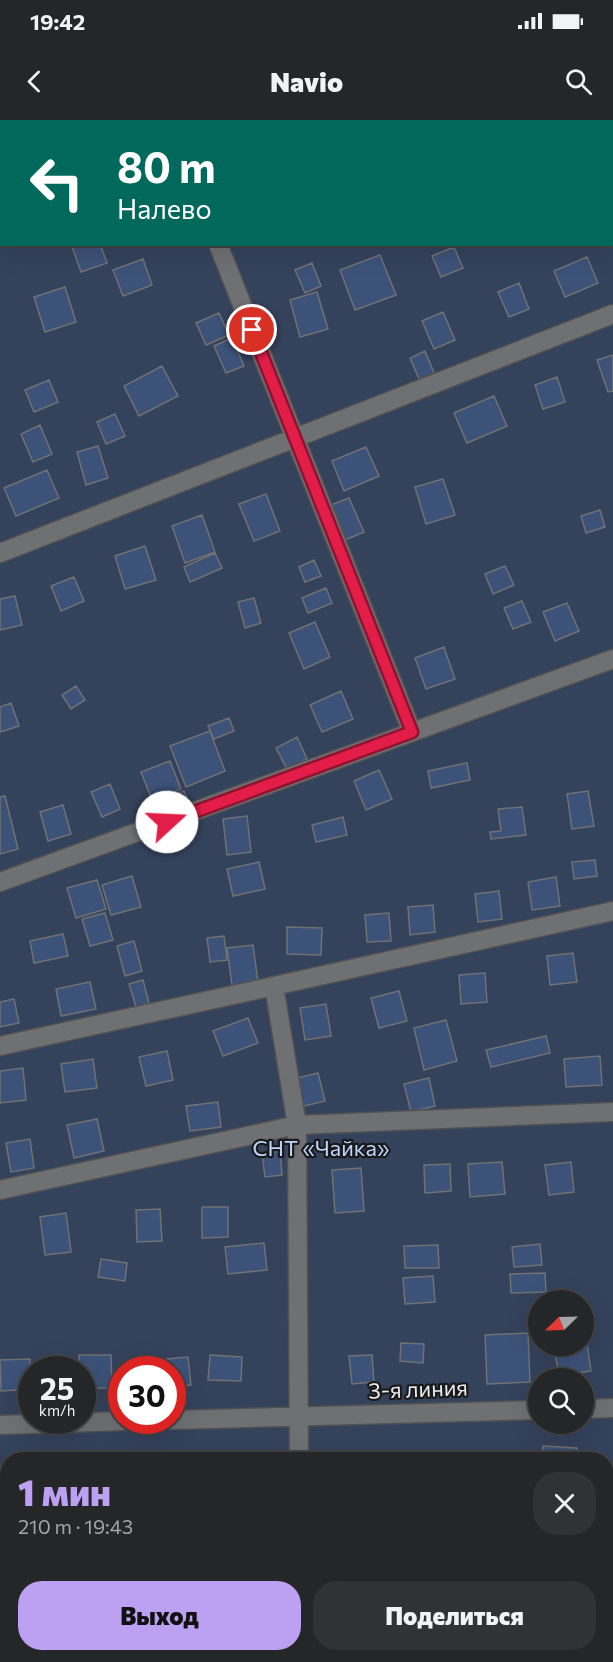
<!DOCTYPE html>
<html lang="ru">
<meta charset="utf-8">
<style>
:root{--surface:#252628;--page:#313234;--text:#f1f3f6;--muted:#a3a5a8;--line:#424345;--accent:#bca0f2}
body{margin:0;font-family:Commissioner,sans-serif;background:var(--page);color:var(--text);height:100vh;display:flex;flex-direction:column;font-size:22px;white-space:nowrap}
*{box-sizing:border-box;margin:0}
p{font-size:20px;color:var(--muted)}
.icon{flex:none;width:33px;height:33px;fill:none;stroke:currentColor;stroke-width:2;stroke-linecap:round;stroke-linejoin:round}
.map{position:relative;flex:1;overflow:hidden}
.details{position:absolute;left:0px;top:1332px;width:614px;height:210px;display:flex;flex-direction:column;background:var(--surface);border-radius:24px 24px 0 0;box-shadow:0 6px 24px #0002,0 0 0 2px var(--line)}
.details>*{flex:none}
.hud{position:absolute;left:0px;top:0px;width:614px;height:126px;box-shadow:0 6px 24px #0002,0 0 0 2px var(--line);background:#00695c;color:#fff;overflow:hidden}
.needle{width:39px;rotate:247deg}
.buttons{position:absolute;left:528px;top:1170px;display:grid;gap:12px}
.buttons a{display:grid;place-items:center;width:66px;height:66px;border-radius:50%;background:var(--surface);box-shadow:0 6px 24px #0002,0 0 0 2px var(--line);font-size:30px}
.speed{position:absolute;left:18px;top:1236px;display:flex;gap:12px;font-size:30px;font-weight:700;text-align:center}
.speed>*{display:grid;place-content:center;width:78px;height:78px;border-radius:50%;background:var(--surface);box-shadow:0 6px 24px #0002,0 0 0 2px var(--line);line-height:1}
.speed small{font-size:15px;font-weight:400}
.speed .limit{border:9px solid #d22;background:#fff;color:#111}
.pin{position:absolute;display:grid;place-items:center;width:51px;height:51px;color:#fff;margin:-26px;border:3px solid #fff;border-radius:50%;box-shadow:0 2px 6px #0007}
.me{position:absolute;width:66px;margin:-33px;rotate:70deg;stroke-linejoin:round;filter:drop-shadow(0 0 4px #0008)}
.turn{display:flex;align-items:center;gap:21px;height:126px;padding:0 18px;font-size:27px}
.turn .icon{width:78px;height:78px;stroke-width:2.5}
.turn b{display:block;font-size:42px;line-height:51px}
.round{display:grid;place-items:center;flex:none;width:63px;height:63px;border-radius:24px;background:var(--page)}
.headline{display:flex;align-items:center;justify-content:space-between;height:102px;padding:0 18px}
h1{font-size:36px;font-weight:800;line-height:45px;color:var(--accent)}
.cta{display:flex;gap:12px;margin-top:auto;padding:12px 18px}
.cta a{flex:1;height:69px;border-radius:24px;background:var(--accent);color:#111;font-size:24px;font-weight:800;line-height:69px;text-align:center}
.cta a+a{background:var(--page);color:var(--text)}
.status{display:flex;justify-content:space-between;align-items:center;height:42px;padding:0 30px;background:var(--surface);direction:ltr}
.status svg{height:16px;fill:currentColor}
header{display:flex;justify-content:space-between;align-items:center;height:78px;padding:0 18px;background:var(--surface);font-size:27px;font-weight:800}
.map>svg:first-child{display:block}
</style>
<div class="status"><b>19:42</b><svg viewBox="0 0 49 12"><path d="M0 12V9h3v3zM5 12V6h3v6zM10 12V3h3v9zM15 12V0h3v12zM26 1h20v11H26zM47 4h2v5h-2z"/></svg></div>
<header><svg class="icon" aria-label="back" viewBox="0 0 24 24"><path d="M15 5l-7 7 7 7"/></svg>Navio<svg class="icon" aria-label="search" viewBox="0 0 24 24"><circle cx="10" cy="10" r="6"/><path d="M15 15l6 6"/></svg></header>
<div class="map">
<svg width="613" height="1542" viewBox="0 0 613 1542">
<rect width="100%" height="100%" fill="#313235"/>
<!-- green -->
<path fill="#35425c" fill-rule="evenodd" d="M0,0H613V1542H0ZM2,2H612V124H2ZM538,1180H584V1226H538ZM32,1250H82V1300H32ZM122,1250H172V1300H122ZM538,1258H584V1304H538ZM8,1340H606V1534H8Z"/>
<!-- building -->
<path fill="#3d5278" stroke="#6f7173" stroke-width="1.5" d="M71,124H100L107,143L81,152Z
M454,127L463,148L441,157L432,136Z
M380,135L396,175L355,190L340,150Z
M587,137L598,163L565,177L554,151Z
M143,139L152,165L123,176L113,150Z
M312,143L321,166L305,173L295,150Z
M519,163L529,189L509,197L498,172Z
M65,167L76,202L45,212L34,177Z
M317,172L328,209L300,217L290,180Z
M443,192L455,220L434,229L422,201Z
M219,193L229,215L206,225L196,203Z
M232,218L244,246L226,253L214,226Z
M425,231L435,255L420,261L410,238Z
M613,235V271L608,272L597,240Z
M162,246L178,276L139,296L124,266Z
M557,257L565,282L543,289L535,265Z
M49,260L58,282L34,292L25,270Z
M494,276L507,306L467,323L454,293Z
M115,294L125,316L106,324L97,302Z
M40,305L52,334L33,342L21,314Z
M98,326L108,358L86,365L77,332Z
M366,327L379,356L344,371L332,341Z
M47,350L59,378L16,396L4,368Z
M443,359L455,395L426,404L415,367Z
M266,374L280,411L254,421L239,384Z
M349,378L364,412L345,420L331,385Z
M600,390L605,407L586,413L581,396Z
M202,395L215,432L185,443L172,406Z
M145,426L156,460L125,469L115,436Z
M215,433L222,448L190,462L184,447Z
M314,440L321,456L305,462L299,447Z
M505,446L514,465L493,474L485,454Z
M74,457L84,481L61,491L51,466Z
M326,468L332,483L308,493L302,478Z
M15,476L22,505L0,510V479Z
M254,478L261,503L245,508L238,482Z
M522,481L531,502L513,509L504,488Z
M567,483L579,511L555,521L543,492Z
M315,502L330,537L304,549L289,513Z
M444,527L455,559L426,569L415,538Z
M76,566L85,580L71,589L62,575Z
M341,571L353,599L322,612L310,585Z
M11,583L19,606L0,612V587Z
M229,598L234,611L214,619L208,606Z
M210,611L225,651L186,667L170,626Z
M297,617L307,639L287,649L276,628Z
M170,641L181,669L152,680L141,652Z
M467,643L470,660L431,668L428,651Z
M379,650L392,679L366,690L354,661Z
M110,664L120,689L102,697L91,672Z
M184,671L191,688L175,694L168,677Z
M588,671L594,706L572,709L567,674Z
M5,676L18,729L0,734V677Z
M63,685L71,714L48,721L40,692Z
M522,687L526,715L491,719L490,712L501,711L498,689Z
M247,696L251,732L227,735L223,699Z
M343,697L347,715L316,722L312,705Z
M595,740L597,756L574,759L572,742Z
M259,742L265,769L233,776L227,749Z
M132,756L141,787L111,795L102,765Z
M556,757L560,786L532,790L528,762Z
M97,760L106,789L76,798L67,768Z
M499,771L502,799L478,802L475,774Z
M433,785L435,812L410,815L408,787Z
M105,793L113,820L90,826L82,799Z
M389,793L391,821L367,822L365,795Z
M287,807L322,808L321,835L287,834Z
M63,814L68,836L34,843L30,821Z
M224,816L227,840L210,842L207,818Z
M134,821L142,851L125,856L117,826Z
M253,825L258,862L232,865L227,828Z
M573,833L577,862L550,865L547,836Z
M485,853L487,882L461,884L459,855Z
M143,860L149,883L136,887L129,864Z
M90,862L96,889L61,896L56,869Z
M399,871L407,901L379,908L371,878Z
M14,879L19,903L0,907V882Z
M326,884L331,916L305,920L300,888Z
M248,898L258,923L223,936L213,911Z
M446,900L457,941L424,950L414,908Z
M546,916L550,933L491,947L486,930Z
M167,931L173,960L146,966L139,937Z
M600,936L602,965L566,967L564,939Z
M93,939L97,968L65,972L61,944Z
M23,948L26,980L0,983V951Z
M318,953L325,981L304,986L297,958Z
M429,958L435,986L411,992L404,964Z
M218,982L221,1007L190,1011L186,986Z
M97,999L104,1031L74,1038L67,1005Z
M30,1019L34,1048L11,1052L6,1023Z
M280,1031L282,1055L265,1057L262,1034Z
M502,1042L505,1074L470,1077L468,1044Z
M571,1042L574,1072L549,1075L545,1045Z
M450,1044L451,1071L425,1073L424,1045Z
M361,1048L364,1091L335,1093L332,1050Z
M202,1087H228V1117L202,1118Z
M160,1089L162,1121L137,1122L136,1090Z
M66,1093L71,1132L45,1135L40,1097Z
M264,1123L267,1150L228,1154L225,1127Z
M540,1124L542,1145L514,1147L512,1127Z
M438,1125L439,1148H405L404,1126Z
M101,1139L127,1143L125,1161L98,1157Z
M545,1153L546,1172L511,1173L510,1154Z
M433,1156L435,1182L405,1184L403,1158Z
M528,1213L530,1262L487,1264L485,1215Z
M401,1223L424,1224L423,1243L400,1241Z
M587,1223L591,1251L559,1255L554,1228L584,1226Z
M79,1235H111L112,1268H82V1250H79Z
M210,1235L242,1237L241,1261L208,1260Z
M372,1235L374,1262L352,1264L349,1236Z
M188,1237L191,1265L172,1267V1250H167L166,1239Z
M30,1239L31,1269L1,1271L0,1240Z
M543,1326L577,1328V1340H542Z
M160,1336H193V1340H161Z
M1,1346H8V1374H2Z
M613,1367V1402H612L606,1368Z
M613,1451V1474H607V1452Z
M8,1530V1534H33L34,1542H5L4,1531Z
M79,1534H112L113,1542H80Z
M189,1534L190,1542H142L141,1535Z
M239,1534H264L265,1542H240Z
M466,1534H518L519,1542H467Z
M332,1536L368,1538V1542H332Z
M441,1538V1542H415V1539Z"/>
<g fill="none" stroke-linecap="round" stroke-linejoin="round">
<!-- street casing -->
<g stroke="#505152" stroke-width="21">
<path id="street" d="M239,2L243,0
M0,95L2,94
M218,124L412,612
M0,433L613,194
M0,762L613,539
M274,866L613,791
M0,926L274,866L297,1005L299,1340
M0,1070L297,1005L613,992
M584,1289L613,1288
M172,1300L538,1290
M0,1305L154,1300
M300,1534V1542"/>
</g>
<!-- street -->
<use href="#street" stroke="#6e7072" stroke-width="18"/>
</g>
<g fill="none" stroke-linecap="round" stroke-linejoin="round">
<!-- route casing -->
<g stroke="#92132f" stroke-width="15">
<path id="route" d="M167,702L412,612L252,210"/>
</g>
<!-- route -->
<use href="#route" stroke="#e11d48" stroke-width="10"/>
</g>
<g text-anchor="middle" stroke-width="4.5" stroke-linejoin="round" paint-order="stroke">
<!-- park labels -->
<g font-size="22" fill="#bfd4fb" stroke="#1a1a1b">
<text x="321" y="1036">СНТ «Чайка»</text>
</g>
<!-- street labels -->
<g font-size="22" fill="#ebeced" stroke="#1a1a1b">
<text transform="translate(418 1269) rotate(-2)" y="8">3-я линия</text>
</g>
</g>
</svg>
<div class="buttons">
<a><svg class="needle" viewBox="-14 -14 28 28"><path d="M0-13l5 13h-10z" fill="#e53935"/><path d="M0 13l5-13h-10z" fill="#a3a5a8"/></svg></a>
<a><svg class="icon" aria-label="search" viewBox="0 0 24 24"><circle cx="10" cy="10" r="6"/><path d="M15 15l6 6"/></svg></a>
</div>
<div class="speed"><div>25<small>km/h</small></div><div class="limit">30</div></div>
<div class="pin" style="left:252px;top:210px;background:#d93025"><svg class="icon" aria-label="arrive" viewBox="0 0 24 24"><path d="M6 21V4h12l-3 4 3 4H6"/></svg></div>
<svg class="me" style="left:167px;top:702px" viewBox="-20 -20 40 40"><circle r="19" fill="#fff"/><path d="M0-13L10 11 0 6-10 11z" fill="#e11d48"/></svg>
<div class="hud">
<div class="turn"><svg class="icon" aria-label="left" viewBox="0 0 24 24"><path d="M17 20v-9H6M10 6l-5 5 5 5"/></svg><div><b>80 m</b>Налево</div></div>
</div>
<section class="details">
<div class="headline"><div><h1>1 мин</h1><p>210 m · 19:43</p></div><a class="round"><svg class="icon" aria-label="close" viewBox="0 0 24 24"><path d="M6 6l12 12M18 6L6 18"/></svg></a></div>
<div class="cta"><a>Выход</a><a>Поделиться</a></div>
</section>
</div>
